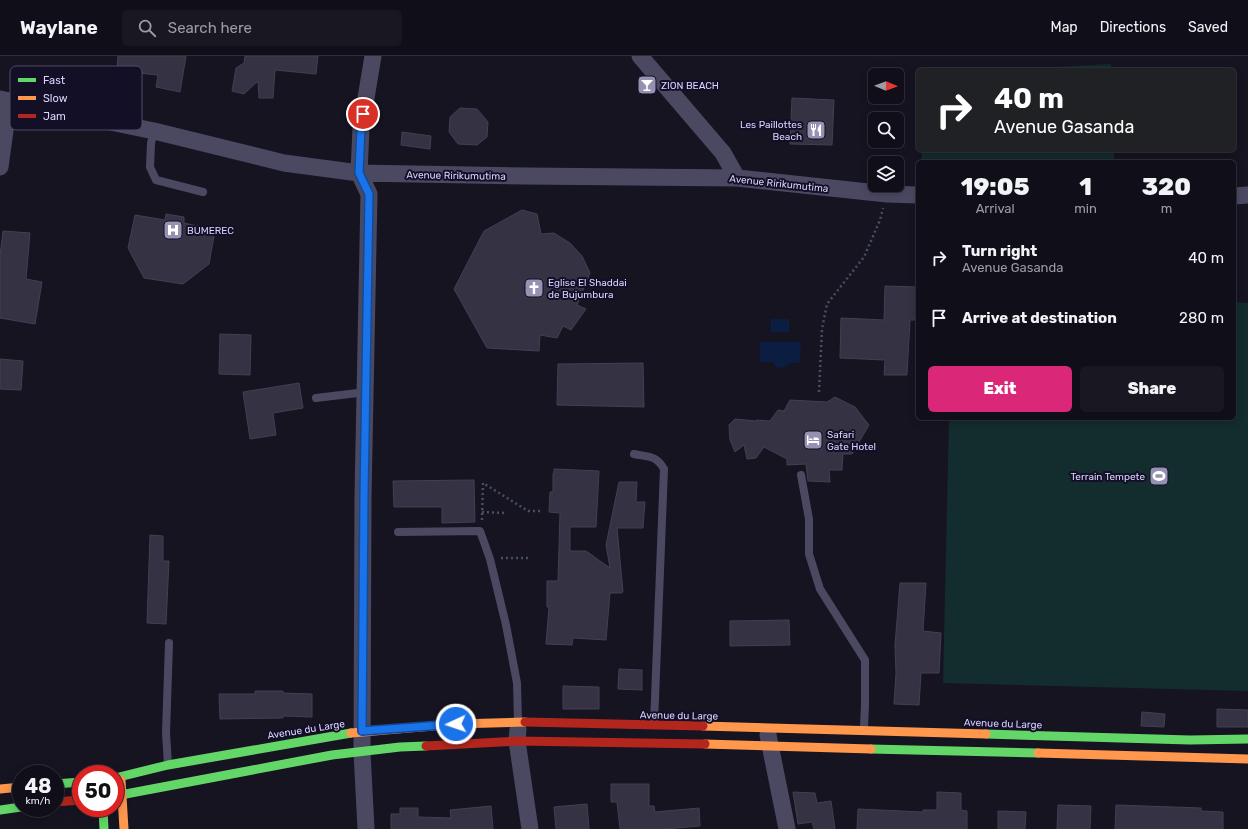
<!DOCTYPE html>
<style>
:root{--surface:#100f19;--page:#191822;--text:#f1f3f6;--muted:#9c9ca2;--line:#302f38;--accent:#db2777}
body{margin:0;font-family:Rubik,sans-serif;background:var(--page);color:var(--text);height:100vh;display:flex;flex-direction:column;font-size:15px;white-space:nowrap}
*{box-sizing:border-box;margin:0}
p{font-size:13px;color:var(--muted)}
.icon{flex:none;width:22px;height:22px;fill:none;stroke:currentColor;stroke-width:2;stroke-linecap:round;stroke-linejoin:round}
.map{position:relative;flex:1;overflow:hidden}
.side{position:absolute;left:916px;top:104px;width:320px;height:260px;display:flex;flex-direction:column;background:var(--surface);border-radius:6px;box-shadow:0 2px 10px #0003,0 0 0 1px var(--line)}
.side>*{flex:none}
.guide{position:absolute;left:916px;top:12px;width:320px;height:84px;border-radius:6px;box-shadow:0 2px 10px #0003,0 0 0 1px var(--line);background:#202124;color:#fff;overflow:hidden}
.needle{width:26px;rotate:91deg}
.buttons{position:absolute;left:868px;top:12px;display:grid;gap:8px}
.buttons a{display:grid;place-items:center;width:36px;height:36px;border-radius:6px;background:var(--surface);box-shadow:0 2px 10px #0003,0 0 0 1px var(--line);font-size:20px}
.speed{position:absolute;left:12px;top:709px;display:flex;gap:8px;font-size:20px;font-weight:700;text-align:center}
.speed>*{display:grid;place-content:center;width:52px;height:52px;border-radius:50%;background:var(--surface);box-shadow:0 2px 10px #0003,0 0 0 1px var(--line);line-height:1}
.speed small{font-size:10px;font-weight:400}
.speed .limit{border:6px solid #d22;background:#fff;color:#111}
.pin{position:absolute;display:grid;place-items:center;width:34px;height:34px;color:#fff;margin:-17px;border:2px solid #fff;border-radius:50%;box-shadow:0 1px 4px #0007}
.me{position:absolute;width:44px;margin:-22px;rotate:267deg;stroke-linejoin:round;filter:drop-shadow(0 0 3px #0008)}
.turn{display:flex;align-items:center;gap:14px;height:84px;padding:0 12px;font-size:18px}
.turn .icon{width:52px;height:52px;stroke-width:2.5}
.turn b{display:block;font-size:28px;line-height:34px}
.eta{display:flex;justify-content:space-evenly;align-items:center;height:68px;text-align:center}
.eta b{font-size:24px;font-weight:800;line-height:28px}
.action{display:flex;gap:8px;margin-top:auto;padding:8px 12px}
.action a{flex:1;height:46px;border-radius:6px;background:var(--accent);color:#fff;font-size:16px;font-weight:800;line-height:46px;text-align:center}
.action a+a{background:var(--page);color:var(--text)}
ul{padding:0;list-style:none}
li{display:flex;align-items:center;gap:12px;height:60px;padding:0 12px}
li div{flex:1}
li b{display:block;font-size:15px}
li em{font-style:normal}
header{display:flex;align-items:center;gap:24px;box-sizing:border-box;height:56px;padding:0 20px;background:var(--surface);border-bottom:1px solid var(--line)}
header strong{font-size:19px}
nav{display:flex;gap:22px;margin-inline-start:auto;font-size:14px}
.search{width:280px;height:36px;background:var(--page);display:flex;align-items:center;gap:10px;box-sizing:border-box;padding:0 14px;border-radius:6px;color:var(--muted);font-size:15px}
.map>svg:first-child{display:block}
</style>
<header>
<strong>Waylane</strong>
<div class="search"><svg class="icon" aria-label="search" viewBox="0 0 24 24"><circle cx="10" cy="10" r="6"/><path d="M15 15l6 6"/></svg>Search here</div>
<nav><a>Map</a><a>Directions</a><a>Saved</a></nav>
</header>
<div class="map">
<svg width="1248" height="773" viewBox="0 0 1248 773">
<rect width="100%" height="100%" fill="#161421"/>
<!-- green -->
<path fill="#132c2d" d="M1111,8L1112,14H1003Z
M922,94H1114V106H921Z
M1234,246L1248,247V635L943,627L949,362H1234Z"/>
<!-- water -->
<path fill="#0b1d41" d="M771,263H789V276H771Z
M760,286H801L800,307H790L785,311L776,312L773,306H760Z"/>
<!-- building -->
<path fill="#353243" stroke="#433f54" d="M118,0H186L180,36L156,31L158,19L117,15Z
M245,0H318L316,18L275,14L273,42H259L258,25L244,38L232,35L236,12L244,7Z
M792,42L834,44L832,89L790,88Z
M460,52L477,53L488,66L487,81L477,89L458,88L449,76L450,61Z
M402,76L431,80L430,93L401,89Z
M522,154L537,158L541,178L554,177L570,187L582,200L590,217L577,249L586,253L571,274L563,270L557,282L540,279L539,295L487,292L454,233L484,175Z
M166,158L184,161V167L215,174L209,208L183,228L144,222L128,192L135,159L165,164Z
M3,175L30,177L26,223L42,226L35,268L0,262V200Z
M885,230L918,231V264H910L907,319H884L885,304L840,302L841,262L884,264Z
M220,278L251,279L250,319L219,318Z
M0,303L23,305L21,334L0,333Z
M643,307L644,351L557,349L558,308Z
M299,327L303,352L273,357L276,379L250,383L243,336Z
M835,341L855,351L869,369L852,398H843L842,414H829L830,426L808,425L806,408L787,409V403L764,391L756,402L747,403L744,389L735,396L730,384L729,369L735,363L756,365L757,364L770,365L778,354L784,355L790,344L827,346Z
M554,413L599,415L596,471H570V495H586L610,512L606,489L619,426H637L636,446H645L643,472H617L623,536L621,537H610L606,584L573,582L572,589L546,588L549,551H547V525H558L560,457L549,456L550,436H553V417H554Z
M474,424L475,466L442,467V451H394L393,425Z
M150,479L163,480V505H169L166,568L147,567Z
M900,527H926L923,575L941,577L939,617H921L919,649L894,648L896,617L895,589Z
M789,564L790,589L730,590V565Z
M619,613L642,614V634L618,633Z
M563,630L599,631V653H563Z
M255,635H283V637L312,638V661L283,660V662L220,663L219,638H255Z
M1217,653L1248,654V671H1217Z
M1142,656L1165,658L1164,671L1141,670Z
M611,728H649V750H654L655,756L699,752L700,770L665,773H620L617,746H611Z
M793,736L815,737L817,747L831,745L835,773H814L812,766L798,768Z
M937,736L961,737V754L967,755V773H857L858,753L923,756V754H937Z
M587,748L589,773H556L554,751Z
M1058,749L1091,750L1090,773H1057Z
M1116,749L1201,752V755L1223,756V773H1115Z
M491,750L493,773H391V758H400V752H418V761L451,762L450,754Z
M998,755L1026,756L1025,773H998Z"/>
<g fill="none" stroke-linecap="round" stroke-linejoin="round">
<!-- path -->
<path stroke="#455160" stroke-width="2.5" stroke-dasharray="2 3" stroke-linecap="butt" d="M819,336L822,273L827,248L864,201L880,164L883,152
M482,456L505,457
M482,464L483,427L528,455H540
M501,502H529"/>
<!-- lane -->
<path stroke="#4b4962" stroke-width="8" d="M154,75L151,87L150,111L156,124L203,136
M316,342L366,336
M634,398C648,401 656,399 664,413L654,668
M801,419L809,463V498L820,533L865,604V648L864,672
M398,476L480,475L490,503L506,569L517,627L518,666
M168,709L166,677L169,587"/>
<!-- street -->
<path stroke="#4b4962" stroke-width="17" d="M640,0L723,97L737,122
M0,43L154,75L284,107L359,117L526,120L737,122L887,138L918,139
M0,111L9,45
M1234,140L1248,139
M518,673L517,685L530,773
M768,679L787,773
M366,773L362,696L363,440L369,138L359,117L361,72L373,0"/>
<!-- fast -->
<path stroke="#63d668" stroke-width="9" d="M986,678L1190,684L1248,683
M871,693L1038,697
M115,722L168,709L351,677
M55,728L81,726
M115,740L332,699L400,691L426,690
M103,752L104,773
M0,754L21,751"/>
<!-- slow -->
<path stroke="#ff974d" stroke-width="9" d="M703,670L986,678
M351,677L456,668L525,666
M705,688L871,693
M1038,697L1248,703
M121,724L124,773
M0,733L21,731"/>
<!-- jam -->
<path stroke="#b3261e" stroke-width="9" d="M525,666L703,670
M426,690L517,685L705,688
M55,746L81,744"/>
</g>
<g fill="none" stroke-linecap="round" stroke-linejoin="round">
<!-- route casing -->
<g stroke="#114b97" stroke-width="10">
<path id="route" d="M363,58L361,72L359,117L369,138L364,440L362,675L456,668"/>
</g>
<!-- route -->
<use href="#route" stroke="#1a73e8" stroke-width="7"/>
</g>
<!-- icons -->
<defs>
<g id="bar-square" transform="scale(1)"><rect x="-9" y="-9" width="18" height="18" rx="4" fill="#9591b1" stroke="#130f26"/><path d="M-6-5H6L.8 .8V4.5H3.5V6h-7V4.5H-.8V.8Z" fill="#fff"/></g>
<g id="restaurant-square" transform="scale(1)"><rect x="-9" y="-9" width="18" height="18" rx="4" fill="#9591b1" stroke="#130f26"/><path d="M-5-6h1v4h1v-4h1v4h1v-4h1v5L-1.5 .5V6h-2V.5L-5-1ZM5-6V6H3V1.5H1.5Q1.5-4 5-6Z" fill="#fff"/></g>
<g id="hospital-square" transform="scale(1)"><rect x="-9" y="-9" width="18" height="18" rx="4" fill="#9591b1" stroke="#130f26"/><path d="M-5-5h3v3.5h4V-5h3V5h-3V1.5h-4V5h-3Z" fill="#fff"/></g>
<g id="church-square" transform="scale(1)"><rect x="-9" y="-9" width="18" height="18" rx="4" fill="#9591b1" stroke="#130f26"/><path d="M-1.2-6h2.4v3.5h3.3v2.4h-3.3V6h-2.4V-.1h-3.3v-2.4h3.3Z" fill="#fff"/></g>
<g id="hotel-square" transform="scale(1)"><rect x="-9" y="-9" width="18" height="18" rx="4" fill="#9591b1" stroke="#130f26"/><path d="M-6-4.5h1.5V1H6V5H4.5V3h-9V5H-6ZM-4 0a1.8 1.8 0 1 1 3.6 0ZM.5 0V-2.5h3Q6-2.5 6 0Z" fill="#fff"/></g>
<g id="stadium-square" transform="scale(1)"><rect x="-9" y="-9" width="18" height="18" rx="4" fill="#9591b1" stroke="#130f26"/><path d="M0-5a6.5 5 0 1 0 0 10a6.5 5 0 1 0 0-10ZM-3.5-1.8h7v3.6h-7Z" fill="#fff"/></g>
</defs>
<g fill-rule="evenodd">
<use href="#bar-square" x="647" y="29"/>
<use href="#restaurant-square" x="816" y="74"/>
<use href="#hospital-square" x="173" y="174"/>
<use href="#church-square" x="534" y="232"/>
<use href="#hotel-square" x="813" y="384"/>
<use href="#stadium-square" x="1159" y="420"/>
</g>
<g text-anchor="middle" stroke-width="4" stroke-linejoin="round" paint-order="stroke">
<!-- poi labels -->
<g font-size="10" fill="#d9d4ff" stroke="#130f26" text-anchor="start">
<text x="661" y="33">ZION BEACH</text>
<text x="802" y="72" text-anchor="end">Les Paillottes<tspan x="802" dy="12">Beach</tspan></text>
<text x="187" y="178">BUMEREC</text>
<text x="548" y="230">Eglise El Shaddai<tspan x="548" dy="12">de Bujumbura</tspan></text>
<text x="827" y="382">Safari<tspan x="827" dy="12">Gate Hotel</tspan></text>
<text x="1145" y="424" text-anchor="end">Terrain Tempete</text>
</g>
<!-- street labels -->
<g font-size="10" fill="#d9d4ff" stroke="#130f26">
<text transform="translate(456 119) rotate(1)" y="4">Avenue Ririkumutima</text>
<text transform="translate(779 127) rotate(6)" y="4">Avenue Ririkumutima</text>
<text transform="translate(679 659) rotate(1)" y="4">Avenue du Large</text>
<text transform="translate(1003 667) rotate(2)" y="4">Avenue du Large</text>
<text transform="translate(306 673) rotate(-9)" y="4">Avenue du Large</text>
</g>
</g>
<!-- legend -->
<rect x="10" y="10" width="132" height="64" rx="6" fill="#130f26" stroke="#4e4a67" stroke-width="1"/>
<rect x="18" y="22" width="18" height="4" fill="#63d668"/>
<rect x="18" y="40" width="18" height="4" fill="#ff974d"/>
<rect x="18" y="58" width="18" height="4" fill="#b3261e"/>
<g font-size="11" fill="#d9d4ff">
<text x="43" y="28">Fast</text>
<text x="43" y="46">Slow</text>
<text x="43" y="64">Jam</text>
</g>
</svg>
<div class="buttons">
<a><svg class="needle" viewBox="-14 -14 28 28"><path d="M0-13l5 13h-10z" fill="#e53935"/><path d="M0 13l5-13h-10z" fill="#9c9ca2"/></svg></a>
<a><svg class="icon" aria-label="search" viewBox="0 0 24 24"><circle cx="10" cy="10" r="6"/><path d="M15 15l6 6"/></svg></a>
<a><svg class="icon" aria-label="layers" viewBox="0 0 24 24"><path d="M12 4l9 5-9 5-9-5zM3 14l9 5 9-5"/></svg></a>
</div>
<div class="speed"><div>48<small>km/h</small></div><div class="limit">50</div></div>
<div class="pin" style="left:363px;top:58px;background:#d93025"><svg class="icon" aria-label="arrive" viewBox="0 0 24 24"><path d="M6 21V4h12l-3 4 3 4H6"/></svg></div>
<svg class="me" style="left:456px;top:668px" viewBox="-20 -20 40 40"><circle r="17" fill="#1a73e8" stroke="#fff" stroke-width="3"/><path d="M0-11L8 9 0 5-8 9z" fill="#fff"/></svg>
<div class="guide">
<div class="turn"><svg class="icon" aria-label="right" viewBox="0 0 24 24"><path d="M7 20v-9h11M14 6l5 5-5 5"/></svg><div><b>40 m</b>Avenue Gasanda</div></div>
</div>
<section class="side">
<div class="eta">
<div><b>19:05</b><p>Arrival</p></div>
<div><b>1</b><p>min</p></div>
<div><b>320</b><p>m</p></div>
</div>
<ul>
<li><svg class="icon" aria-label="right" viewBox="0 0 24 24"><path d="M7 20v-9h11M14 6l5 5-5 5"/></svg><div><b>Turn right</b><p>Avenue Gasanda</p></div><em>40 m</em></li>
<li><svg class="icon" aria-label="arrive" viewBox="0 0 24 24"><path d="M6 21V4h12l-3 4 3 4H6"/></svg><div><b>Arrive at destination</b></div><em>280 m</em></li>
</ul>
<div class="action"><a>Exit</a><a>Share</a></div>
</section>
</div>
